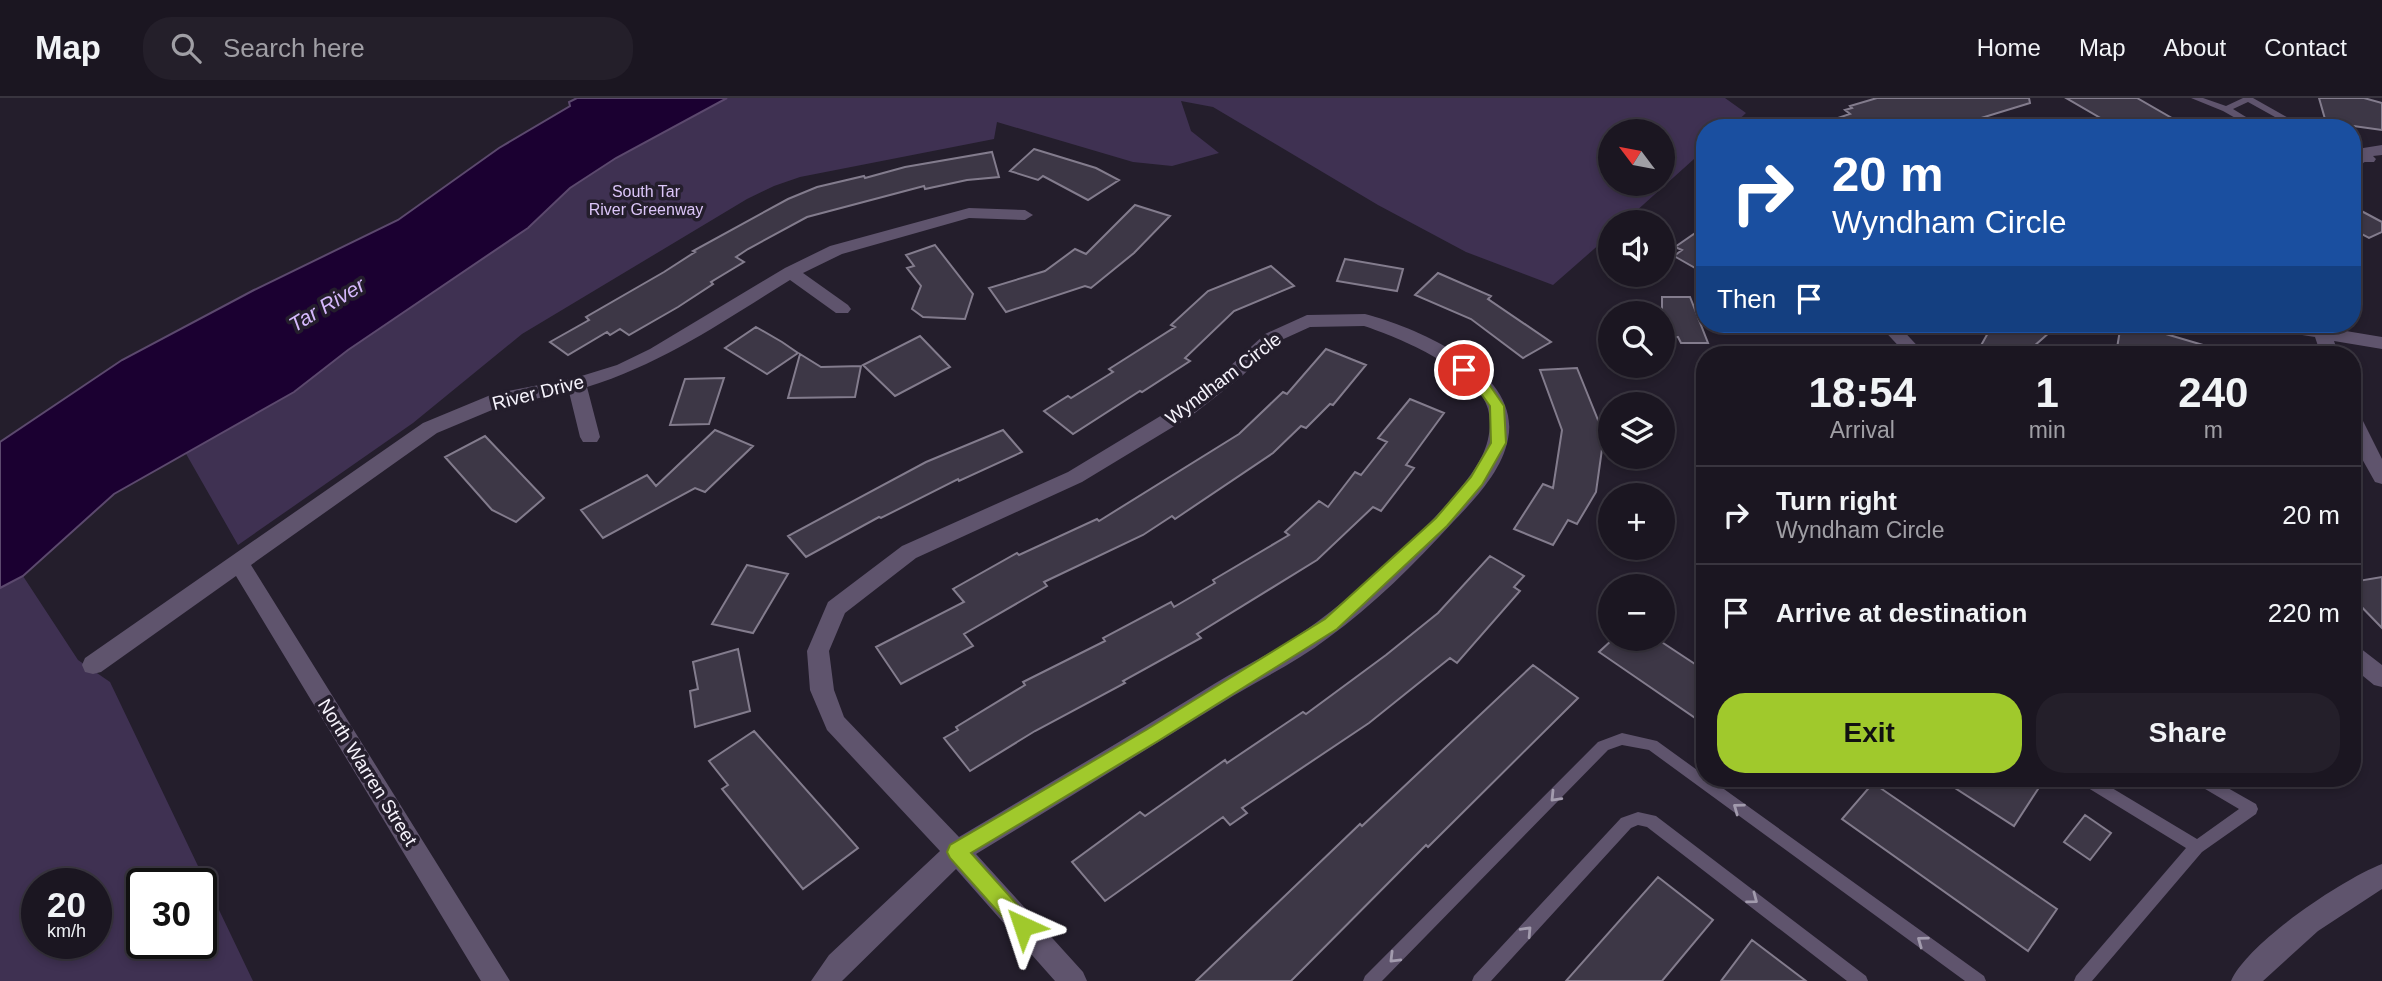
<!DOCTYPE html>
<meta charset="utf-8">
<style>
:root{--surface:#1b1621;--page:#241f2a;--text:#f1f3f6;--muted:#a09fa5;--line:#39353f;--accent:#a0c92c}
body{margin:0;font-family:Arial,sans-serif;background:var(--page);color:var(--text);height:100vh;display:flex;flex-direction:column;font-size:26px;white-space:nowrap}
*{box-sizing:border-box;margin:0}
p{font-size:23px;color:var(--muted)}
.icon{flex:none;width:38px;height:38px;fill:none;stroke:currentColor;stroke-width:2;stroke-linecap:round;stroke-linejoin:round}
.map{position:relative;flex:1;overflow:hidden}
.drawer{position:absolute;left:1696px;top:248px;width:665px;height:441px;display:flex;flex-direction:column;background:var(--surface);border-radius:28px;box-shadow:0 4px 10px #0003,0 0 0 2px var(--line)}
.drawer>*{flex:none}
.banner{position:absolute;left:1696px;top:21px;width:665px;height:214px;border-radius:28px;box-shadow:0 4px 10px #0003,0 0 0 2px var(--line);background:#1a4fa0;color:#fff;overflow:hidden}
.needle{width:46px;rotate:302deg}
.buttons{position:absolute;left:1598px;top:21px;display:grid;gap:14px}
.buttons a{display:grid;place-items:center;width:77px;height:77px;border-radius:50%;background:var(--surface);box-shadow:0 4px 10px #0003,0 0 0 2px var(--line);font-size:35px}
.speed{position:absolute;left:21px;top:770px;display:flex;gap:14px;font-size:35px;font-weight:700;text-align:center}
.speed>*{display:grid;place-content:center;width:91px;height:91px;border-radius:50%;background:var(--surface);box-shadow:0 4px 10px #0003,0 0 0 2px var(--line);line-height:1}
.speed small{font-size:18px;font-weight:400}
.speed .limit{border:4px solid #111;border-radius:10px;background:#fff;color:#111}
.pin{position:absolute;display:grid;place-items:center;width:60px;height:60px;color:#fff;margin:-30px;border:4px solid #fff;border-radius:50%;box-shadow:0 2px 7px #0007}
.me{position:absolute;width:77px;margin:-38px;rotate:318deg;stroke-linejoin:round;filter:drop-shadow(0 0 5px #0008)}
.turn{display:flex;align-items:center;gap:24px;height:147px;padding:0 21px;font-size:32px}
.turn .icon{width:91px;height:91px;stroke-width:2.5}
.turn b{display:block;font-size:49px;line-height:60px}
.then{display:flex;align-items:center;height:66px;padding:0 21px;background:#0003;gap:14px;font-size:26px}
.eta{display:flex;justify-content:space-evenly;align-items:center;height:119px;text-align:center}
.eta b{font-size:42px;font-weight:600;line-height:49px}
.button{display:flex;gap:14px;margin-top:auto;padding:14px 21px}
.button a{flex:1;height:80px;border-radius:28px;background:var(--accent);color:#111;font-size:28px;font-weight:600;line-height:80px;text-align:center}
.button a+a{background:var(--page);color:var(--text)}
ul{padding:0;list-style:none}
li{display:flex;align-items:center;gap:21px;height:98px;padding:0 21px;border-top:2px solid var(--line)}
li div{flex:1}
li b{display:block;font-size:26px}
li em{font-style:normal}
header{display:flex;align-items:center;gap:42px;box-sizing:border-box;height:98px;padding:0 35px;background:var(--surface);border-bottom:2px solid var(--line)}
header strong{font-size:33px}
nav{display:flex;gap:38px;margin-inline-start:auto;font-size:24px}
.search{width:490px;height:63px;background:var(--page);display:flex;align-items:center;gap:18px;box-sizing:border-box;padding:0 24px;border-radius:28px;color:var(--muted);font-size:26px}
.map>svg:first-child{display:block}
</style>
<header>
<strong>Map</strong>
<div class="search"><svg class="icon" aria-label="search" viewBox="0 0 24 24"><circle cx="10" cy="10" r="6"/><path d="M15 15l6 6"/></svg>Search here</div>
<nav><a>Home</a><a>Map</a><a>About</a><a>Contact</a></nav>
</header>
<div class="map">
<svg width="2382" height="883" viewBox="0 0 2382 883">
<rect width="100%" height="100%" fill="#241e2c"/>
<!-- green -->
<path fill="#3f3152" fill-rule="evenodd" d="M727,0H1725L1746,15L1730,30H1704V52L1624,124H1610V137L1553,187L1466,154L1378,107L1213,9L1181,3L1191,33L1219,55L1172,68L1133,64L997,24L994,41L800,79L774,88L747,101L522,236L413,325L238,447L185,354L294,294L348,252L528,130L570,90L616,60ZM1610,33H1662V86H1610Z
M23,478L78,562L110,584L253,883H0V490ZM37,786H96V845H37ZM142,786H201V845H142Z"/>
<!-- water -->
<path fill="#1b0031" stroke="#5c496e" stroke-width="2" d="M577,0H727L616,60L570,90L528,130L348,252L294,294L114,396L23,478L0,490V344L122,262L254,192L398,122L499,50L570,8L569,4Z"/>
<!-- building -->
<path fill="#3d3746" stroke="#837c8d" stroke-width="2" d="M1877,0H2029L2030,5L1952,29L1941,25L1927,30H1820V26L1850,16L1845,12L1852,10L1850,8Z
M2066,0H2137L2189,30L2116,29Z
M2319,0H2364L2382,5V32L2332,25L2325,21Z
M1034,51L1096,70L1119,82L1088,102L1043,78L1038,82L1010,73Z
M992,54L999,79L967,82L925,91L924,88L807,119L748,151L736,159L744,164L711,184L713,186L678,209L629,237L620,231L610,237L607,234L568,257L550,244L589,222L586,219L664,174L695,154L693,153L788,101L817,89L864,78L865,80L905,69Z
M1135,107L1170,118L1134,155L1091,190L1085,188L1006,214L989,190L1045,173L1075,151L1086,156Z
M2352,108L2382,124V134L2369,140L2352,131Z
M1704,129V175L1674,158L1682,152L1675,149Z
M935,147L973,196L965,221L923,219L912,211L921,188L907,170L914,168L906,157Z
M1345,161L1403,171L1397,193L1337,183Z
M1271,168L1294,188L1234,213L1185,260L1190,263L1142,294L1140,293L1073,336L1044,313L1068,298L1071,300L1113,274L1109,271L1175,229L1171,227L1208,193Z
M1438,175L1491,198L1488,201L1551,244L1523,260L1471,221L1415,197Z
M1662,199H1690L1708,245H1681L1678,239H1662Z
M1993,226H2059L2024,257H1994L1979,251Z
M2121,226H2132L2220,252L2219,257H2142L2117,250Z
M756,229L782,244L798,255L767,276L725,250Z
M920,238L950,269L895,298L863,267Z
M1326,251L1366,267L1333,307L1330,306L1306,330L1301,328L1273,355L1175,421L1172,418L1143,437L1044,484L1047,488L964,536L973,548L901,586L876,549L964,504L953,491L1017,455L1019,457L1097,421L1099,423L1239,336L1283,294L1287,296Z
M800,256L821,269L861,268L855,299L788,300Z
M1577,270L1604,337L1596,394L1577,426L1568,422L1553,447L1514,431L1543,386L1553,390L1562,332L1540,272Z
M724,280L709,326L670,327L685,281Z
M1410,301L1444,315L1406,367L1414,370L1381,413L1373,409L1317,462L1197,536L1201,540L1123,583L1125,585L1035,633L970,673L944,640L958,632L956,629L1025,587L1023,584L1105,543L1103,540L1171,504L1174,509L1215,485L1213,482L1289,437L1285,434L1319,403L1328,409L1355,374L1361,377L1387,344L1378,340Z
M715,332L753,348L705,394L695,390L603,440L581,412L647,377L656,388Z
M1003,332L1022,354L959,383L958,381L881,420L879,419L806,459L788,438L926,364Z
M485,338L544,400L516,424L492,412L445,359Z
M1490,458L1524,478L1514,489L1520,493L1457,565L1450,560L1369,625L1242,710L1247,715L1230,727L1223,719L1105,803L1072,764L1140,714L1145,718L1225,662L1227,665L1303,614L1306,616L1386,557L1438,515Z
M747,467L788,476L753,535L712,526Z
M2382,479V530L2352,499V484Z
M1613,541H1657L1704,572V626L1599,554Z
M738,551L750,613L695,629L690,593L698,591L693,564Z
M1533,567L1578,600L1428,749L1426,747L1291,883H1196L1360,726L1362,728Z
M754,633L858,750L803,791L722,691L728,687L709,663Z
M1941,681H2021L2038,691L2014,728Z
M1873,685L2057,811L2028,853L1842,721Z
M2085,717L2111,735L2090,762L2064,744Z
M1658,779L1713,822L1662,883H1566Z
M1752,842L1806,883H1721Z"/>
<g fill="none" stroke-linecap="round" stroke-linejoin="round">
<!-- service -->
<path fill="#5f546d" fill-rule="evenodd" d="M2191,0H2203L2226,8L2243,0H2253L2306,30H2295L2248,4L2233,11L2264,30H2253L2223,13Z
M2352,53L2366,60L2368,62L2363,65L2352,60Z
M1622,635L1657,643L1704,677V681H1710L1984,878L1986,883H1965L1649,652L1622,647L1608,652L1382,883H1363L1365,878L1598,644Z
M2078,681H2097L2197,741L2239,711L2195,685L2193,681H2212L2256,706L2258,711L2256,716L2202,754L2092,883H2074L2076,878L2186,750L2080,685Z
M1638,714L1656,718L1866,878L1868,883H1847L1647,729L1638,727L1631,730L1491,883H1472L1474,878L1621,720Z"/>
<!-- minor -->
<path fill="#5f546d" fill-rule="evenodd" d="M2382,47V57L2373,58L2376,61L2374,64H2362L2355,54L2357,51Z
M969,110L1025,112L1033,117L1025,122L969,120L842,156L803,175L848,207L851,211L848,215H836L790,182C723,223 664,265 587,289L600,339L597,344H583L580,339L569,294L504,307L437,335L251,467L510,883H481L236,478L101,574L93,576L85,574L82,567L85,560L423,325L493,296L575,280L617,267L650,251L785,170L830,148Z
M1365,216C1417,230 1522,273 1508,341C1502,373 1474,402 1453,424C1414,466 1374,507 1328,540C1299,562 1265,579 1233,598C1147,651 1062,704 976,756L1083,874L1087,883H1055L956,771L842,883H811L829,857L940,753L827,632L810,592L807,553L828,504L902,448L1068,374L1177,308L1227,271L1265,236L1307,217ZM1364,228C1398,239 1479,273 1488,311C1492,327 1489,344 1482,358C1458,407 1356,497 1310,529C1280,551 1246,567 1214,586C1130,638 1045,688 959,739L844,619L834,592L829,553L845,515L916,460L1082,384L1191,318L1241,279L1277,244L1310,229Z
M1878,226H1897L1926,257H1907Z
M2262,226H2304L2382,239V251L2334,243L2339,257H2321L2315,239L2271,232Z
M2352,313L2359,315L2382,361V386L2375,384L2352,343Z
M2352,547L2360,550L2382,567V589L2374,587L2352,569Z"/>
<!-- tertiary -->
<path fill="#5f546d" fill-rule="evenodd" d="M2382,766V791L2318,833L2263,883H2231C2248,844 2343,781 2382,766Z"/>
</g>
<!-- one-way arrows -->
<defs><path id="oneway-chevron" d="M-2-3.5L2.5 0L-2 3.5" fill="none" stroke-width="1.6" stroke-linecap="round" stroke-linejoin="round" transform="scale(1.75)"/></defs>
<g stroke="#a29bad">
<use href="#oneway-chevron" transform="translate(1555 699) rotate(134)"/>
<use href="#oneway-chevron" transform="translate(1738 710) rotate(-144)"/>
<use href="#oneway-chevron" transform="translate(1753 801) rotate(37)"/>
<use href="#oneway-chevron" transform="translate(1527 833) rotate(-47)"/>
<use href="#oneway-chevron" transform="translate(1922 843) rotate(-144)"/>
<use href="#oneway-chevron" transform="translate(1394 860) rotate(135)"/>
</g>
<!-- route -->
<path fill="#a0c92c" stroke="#68831d" stroke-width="2" d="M1464,267L1484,279L1504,308L1506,345L1482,387L1447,428L1337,531L1158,643L971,755L1030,821L1033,828L1030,834L1023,837L1016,834L950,760L947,754L950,747L1146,632L1325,521L1436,420L1471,379L1491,345L1490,308L1474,286L1457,272Z"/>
<g text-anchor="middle" stroke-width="7" stroke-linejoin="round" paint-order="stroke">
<!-- far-park labels -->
<g font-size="16" fill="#dcc6f9" stroke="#241e2c">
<text x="646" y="99">South Tar<tspan x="646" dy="18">River Greenway</tspan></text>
</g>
<!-- street labels -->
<g font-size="19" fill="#f5f2fb" stroke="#241e2c">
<text transform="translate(1223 280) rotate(-37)" y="7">Wyndham Circle</text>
<text transform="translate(538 294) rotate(-14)" y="7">River Drive</text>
<text transform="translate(368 674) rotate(58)" y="7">North Warren Street</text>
</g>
<!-- water labels -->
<g font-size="21" font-style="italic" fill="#d5b8fc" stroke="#241e2c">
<text transform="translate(327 207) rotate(-31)" y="7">Tar River</text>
</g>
</g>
</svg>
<div class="buttons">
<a><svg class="needle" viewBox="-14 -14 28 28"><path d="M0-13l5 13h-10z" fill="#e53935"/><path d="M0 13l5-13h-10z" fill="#a09fa5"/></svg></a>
<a><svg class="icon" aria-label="sound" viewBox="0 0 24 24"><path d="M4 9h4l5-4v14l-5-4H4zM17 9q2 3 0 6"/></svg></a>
<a><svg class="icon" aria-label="search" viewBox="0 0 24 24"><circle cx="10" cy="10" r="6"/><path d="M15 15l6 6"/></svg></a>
<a><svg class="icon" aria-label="layers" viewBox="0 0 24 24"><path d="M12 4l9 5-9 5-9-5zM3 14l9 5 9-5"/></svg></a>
<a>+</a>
<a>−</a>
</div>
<div class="speed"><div>20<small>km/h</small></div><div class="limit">30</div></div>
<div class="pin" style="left:1464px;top:272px;background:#d93025"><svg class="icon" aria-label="arrive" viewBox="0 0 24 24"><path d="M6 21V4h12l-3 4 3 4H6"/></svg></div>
<svg class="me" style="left:1023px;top:828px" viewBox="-20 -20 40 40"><path d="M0-17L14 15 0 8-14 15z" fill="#a0c92c" stroke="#fff" stroke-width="4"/></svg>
<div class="banner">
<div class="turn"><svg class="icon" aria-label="right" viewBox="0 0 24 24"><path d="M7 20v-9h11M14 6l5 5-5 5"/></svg><div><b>20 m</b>Wyndham Circle</div></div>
<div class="then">Then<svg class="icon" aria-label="arrive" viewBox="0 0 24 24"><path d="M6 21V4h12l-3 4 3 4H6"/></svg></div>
</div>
<section class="drawer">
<div class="eta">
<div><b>18:54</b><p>Arrival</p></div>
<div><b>1</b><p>min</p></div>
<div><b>240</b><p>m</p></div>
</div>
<ul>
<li><svg class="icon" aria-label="right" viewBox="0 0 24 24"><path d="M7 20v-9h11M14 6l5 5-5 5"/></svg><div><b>Turn right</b><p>Wyndham Circle</p></div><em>20 m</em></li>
<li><svg class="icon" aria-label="arrive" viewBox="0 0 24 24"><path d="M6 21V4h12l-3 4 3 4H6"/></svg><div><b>Arrive at destination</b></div><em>220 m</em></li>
</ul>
<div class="button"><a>Exit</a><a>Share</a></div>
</section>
</div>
